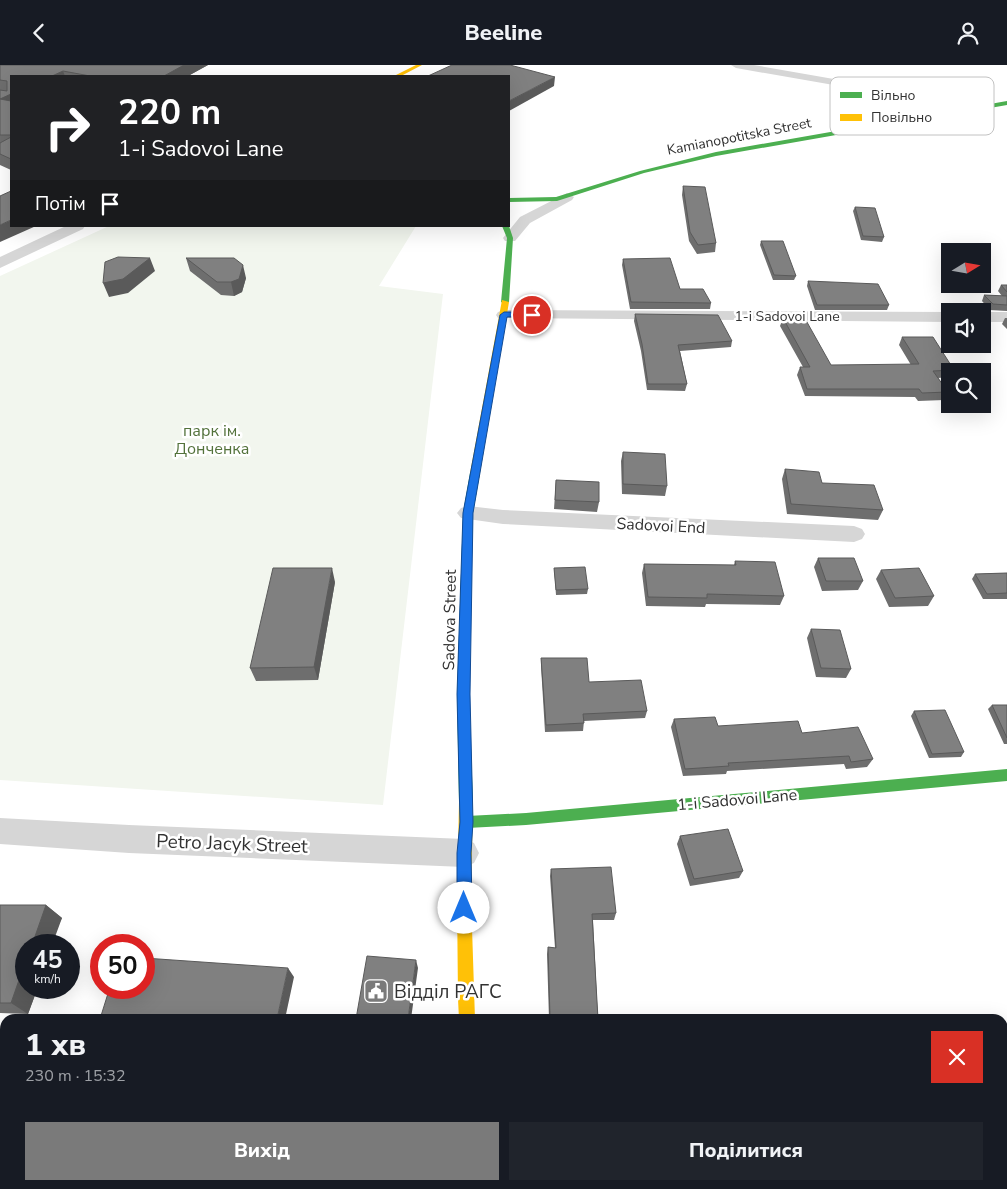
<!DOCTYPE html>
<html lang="uk">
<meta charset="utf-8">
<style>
:root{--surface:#171b24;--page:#20242c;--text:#f1f3f6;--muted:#9ea1a6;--accent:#7a7a7a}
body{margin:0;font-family:"Nunito Sans",sans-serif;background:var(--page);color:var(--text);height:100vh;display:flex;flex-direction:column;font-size:19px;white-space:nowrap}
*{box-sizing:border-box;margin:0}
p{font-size:16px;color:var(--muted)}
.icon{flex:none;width:28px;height:28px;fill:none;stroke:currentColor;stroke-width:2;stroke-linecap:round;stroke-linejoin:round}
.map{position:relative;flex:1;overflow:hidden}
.drawer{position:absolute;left:0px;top:949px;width:1008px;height:176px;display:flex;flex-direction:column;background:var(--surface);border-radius:15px 15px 0 0;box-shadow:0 5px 20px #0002}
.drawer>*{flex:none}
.hud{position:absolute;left:10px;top:10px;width:500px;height:152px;border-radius:0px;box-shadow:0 5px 20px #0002;background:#202124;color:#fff;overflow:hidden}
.needle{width:32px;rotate:79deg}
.buttons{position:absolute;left:941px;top:178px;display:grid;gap:10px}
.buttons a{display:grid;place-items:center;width:50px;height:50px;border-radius:0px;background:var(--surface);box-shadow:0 5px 20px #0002;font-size:25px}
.speed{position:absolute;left:15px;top:869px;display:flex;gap:10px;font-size:25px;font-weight:700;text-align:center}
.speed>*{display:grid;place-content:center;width:65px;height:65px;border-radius:50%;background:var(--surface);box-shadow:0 5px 20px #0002;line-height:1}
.speed small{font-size:12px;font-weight:400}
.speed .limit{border:8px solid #d22;background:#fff;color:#111}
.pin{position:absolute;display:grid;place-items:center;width:42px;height:42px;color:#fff;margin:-21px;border:2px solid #fff;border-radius:50%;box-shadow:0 1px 5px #0007}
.me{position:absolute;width:55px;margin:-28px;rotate:0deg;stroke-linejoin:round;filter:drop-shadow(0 0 4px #0008)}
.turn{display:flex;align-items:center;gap:18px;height:105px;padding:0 25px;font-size:22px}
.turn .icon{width:65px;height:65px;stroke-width:2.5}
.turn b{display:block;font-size:35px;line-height:42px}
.then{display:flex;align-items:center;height:48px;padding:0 25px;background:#0003;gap:10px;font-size:19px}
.round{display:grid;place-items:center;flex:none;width:52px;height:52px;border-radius:0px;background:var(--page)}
.overview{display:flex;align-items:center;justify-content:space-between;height:85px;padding:0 25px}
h1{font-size:30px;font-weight:800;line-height:38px}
.action{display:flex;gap:10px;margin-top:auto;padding:10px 25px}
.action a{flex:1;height:58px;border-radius:0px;background:var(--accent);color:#fff;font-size:20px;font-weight:800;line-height:58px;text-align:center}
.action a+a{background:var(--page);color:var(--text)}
header{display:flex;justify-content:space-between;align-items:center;height:65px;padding:0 25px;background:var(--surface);font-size:22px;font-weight:800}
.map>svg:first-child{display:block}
</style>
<header><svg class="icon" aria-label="back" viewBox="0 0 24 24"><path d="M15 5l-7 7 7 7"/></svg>Beeline<svg class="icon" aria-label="person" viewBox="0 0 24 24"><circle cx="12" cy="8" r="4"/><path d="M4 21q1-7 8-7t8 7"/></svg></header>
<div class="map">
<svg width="1007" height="1124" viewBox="0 0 1007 1124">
<rect width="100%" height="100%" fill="#fff"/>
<!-- green -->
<path fill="#f2f6ee" d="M109,161H416L379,221L443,229L383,740L0,715V211Z
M117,1120H206L205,1124H116Z"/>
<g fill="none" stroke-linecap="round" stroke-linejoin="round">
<!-- street -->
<path fill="#d6d6d6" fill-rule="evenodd" d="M731,0H754L977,39L983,42L977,45L736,3Z
M567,128L574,132L572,135L530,158L515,176H505L503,173L520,152Z
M66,161H85L83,164L0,203V192Z
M504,245L950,247V257L498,253L496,250L498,247Z
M982,247H1007V257H982Z
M468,441L503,445L854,461L862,464L865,469L862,474L854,477L503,459L461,453L457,448L461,443Z
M0,753L129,760L464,774L474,778L479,788L474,798L464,802L129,788L0,779Z"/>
<!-- fast -->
<path fill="#4caf50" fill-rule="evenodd" d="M1007,36V40L716,91L644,108L557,136L509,137V133L556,132L640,106L716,87Z
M502,161H509L513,173L509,237L505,239L501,237L507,173Z
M475,405L480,408L473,448L469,629L473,737L471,741L466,743L461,741L459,737L457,629L463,448L470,408Z
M1007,704V716L526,760L467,763L462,761L460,757L462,753L467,751L526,748Z
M472,1120H490V1124H472Z"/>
<!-- slow -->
<path fill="#ffc107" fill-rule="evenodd" d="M416,0H422L401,11H394Z
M502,235L509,237L480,408L475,411L470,408Z
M466,731L471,733L473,737L471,832L475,954H459L458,934L457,832L459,737L461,733Z"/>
</g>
<!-- wall -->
<path fill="#6e6e6e" d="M0,0H208L188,11H11V105L0,100Z
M683,121L716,178L715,187L697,189L689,176L682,130Z
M855,142L884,172L882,177L861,175L853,146Z
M761,176L796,211L794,215H773L760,180Z
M186,193L246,213L242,227L234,231L221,230L190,206Z
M623,194L680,224L711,238L710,244H630L622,200Z
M808,216L889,240L887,245H815L807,221Z
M1001,220H1007V246L990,245L982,236L984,230L1002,231L998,226Z
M635,249L732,276L731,282L680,286L687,319L685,326L647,325L641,286L634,256Z
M783,253L831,300H911L899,280L902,272L954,305L953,306H950V312L938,313L948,327L944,335L918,336L915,332L805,331L797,310L800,302H803L780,261Z
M1005,253H1007V264L1002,259Z
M623,387L667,421L665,431L622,429L621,396Z
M785,404L822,418L883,445L878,455L787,449L782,414Z
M556,415L599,437L597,447L554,444Z
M818,493L863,516L858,525L822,526L814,502Z
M735,496L784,531L780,540L706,539L705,542L646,541L642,508L644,499L734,500Z
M554,503L588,524L587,529L556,530Z
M881,505L934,531L928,541L889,542L876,514Z
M1007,508V534H983L972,514L975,509Z
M335,517L318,615L256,616L250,603Z
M811,564L851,604L846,613L816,612L807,573Z
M541,593L647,646L645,653L584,656L583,666L545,667L541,601Z
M992,640H1007V679H1004L988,644Z
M914,646L964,687L961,692L929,693L911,651Z
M674,654L718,661L802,668L873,694L867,702L846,704L844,699L727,706L726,709L683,711L671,662Z
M680,771L743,806L739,813L690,821L677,779Z
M551,804L616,848L614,855H593L598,954H549L547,889L548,882L555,883L550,811Z
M0,840H46L62,853L26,922H38L28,949L0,948Z"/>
<!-- shaded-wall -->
<path fill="#5a5a5a" d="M184,0H208L188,11H164Z
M63,6L65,11H52Z
M555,12L554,21L509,46V36Z
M11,29V43L0,34Z
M11,155V161H36L0,177V160Z
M150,193L155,206L128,228L109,232L103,218Z
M243,200L246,213L242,227L234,231L231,217Z
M332,503L335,517L318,615L314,602Z
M46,840L62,853L52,880H32Z
M26,895V922H38L28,949L11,938Z
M416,895L418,903L411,954H408Z
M288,903L294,912L285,954H277Z
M94,1120H99L98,1124H93Z
M351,1120H355V1124H350Z"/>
<!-- building -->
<path fill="#808080" stroke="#5a5a5a" d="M0,0H184L164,11H90L63,6L52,11H11V29L0,34V25L7,26V16L0,15Z
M452,0H510L555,12L509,36V11H428Z
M0,34L11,36V70H0Z
M11,72V94L0,89V78Z
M683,121L705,122L716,178L698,180L690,167Z
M11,126V155L0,160V131Z
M855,142L875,143L884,172L863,171Z
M761,176H783L796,211L774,210Z
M118,192L150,193L123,214L103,218L105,197Z
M186,193H234L243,200L239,214L231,217H217Z
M670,193L680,224H703L711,238L631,237L623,194Z
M808,216L878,219L889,240H817Z
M1001,220H1007V227Z
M984,230L1007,231V240L993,239Z
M635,249L718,250L732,276L678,280L687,319H648L642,279Z
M789,250H803L831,300L919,299L902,272H933L954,305L933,306L948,327L922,328L919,324H807L800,302H810L783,253Z
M623,387L665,389L667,421L623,419Z
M785,404L819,407L822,418L874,420L883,445L791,439Z
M556,415L599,417V437L555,435Z
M818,493H854L863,516H826Z
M735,496L775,497L784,531L707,529V533L648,532L644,499L736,500Z
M585,502L588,524L556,525L554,503Z
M273,503H332L314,602L250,603Z
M919,503L934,531L895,533L881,505Z
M1007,508V528L987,529L975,509Z
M811,564L840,565L851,604L821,603Z
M541,593H587L589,617L641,615L647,646L583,649L584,658L546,660Z
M992,640H1007V673Z
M945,645L964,687L932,689L914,646Z
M715,652L718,661L798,656L802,668L858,662L873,694L851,697L849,691L728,698L729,701L685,704L674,654Z
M728,764L743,806L694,814L680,771Z
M611,802L616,848L592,849L598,954L550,953L548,882L556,883L551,804Z
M0,840H46L32,880H26V895L11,938H0Z
M367,891L416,895L408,954H356Z
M144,893L288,903L277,954H100L110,922H144Z
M64,1120H94L93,1124H63Z
M289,1120H351L350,1124H289Z
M552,1120H662L663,1124H552Z"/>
<!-- route -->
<path fill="#1a73e8" stroke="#114b97" d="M504,247H532L536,250L532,252H507L473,448L470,629L473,757L471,788L472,843L469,848L464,850L459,848L457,843V788L460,757L457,629L463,448L500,250Z"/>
<!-- icons -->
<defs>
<g id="civic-square" transform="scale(1.25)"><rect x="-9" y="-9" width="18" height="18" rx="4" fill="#7a7a7a" stroke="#fff"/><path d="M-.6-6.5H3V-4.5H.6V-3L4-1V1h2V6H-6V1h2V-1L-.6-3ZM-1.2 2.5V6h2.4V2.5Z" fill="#fff"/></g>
</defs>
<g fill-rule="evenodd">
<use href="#civic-square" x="376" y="926"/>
</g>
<g text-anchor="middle" stroke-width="5" stroke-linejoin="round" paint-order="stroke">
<!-- far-street labels -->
<g font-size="14" fill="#323232" stroke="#fff">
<text transform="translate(739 71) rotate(-11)" y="5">Kamianopotitska Street</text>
<text x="787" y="256">1-i Sadovoi Lane</text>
</g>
<!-- park labels -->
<g font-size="16" fill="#53723b" stroke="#fff">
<text x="212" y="371">парк ім.<tspan x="212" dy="18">Донченка</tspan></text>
</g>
<!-- street labels -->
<g font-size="16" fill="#323232" stroke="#fff">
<text transform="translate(661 460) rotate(3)" y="6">Sadovoi End</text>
<text transform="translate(449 555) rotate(-89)" y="6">Sadova Street</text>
<text transform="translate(737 734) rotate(-5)" y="6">1-i Sadovoi Lane</text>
</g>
<!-- near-street labels -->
<g font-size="19" fill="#323232" stroke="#fff">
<text transform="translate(232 778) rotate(2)" y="7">Petro Jacyk Street</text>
</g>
<!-- near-poi labels -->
<g font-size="19" fill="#323232" stroke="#fff" text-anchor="start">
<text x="394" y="933">Відділ РАГС</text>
</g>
</g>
<!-- legend -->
<rect x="830" y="12" width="164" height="58" rx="8" fill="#fff" stroke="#c2c2c2" stroke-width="1"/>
<rect x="840" y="27" width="22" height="6" fill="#4caf50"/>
<rect x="840" y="49" width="22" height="7" fill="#ffc107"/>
<g font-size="14" fill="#323232">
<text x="871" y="35">Вільно</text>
<text x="871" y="57">Повільно</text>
</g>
</svg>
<div class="buttons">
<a><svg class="needle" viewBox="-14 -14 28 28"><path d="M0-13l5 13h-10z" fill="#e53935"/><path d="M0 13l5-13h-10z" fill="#9ea1a6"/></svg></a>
<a><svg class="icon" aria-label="sound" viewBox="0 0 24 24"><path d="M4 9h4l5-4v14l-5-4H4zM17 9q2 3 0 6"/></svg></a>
<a><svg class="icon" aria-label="search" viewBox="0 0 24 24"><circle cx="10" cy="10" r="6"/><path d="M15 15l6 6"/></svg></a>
</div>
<div class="speed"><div>45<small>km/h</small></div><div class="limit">50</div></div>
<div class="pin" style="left:532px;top:250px;background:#d93025"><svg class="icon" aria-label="arrive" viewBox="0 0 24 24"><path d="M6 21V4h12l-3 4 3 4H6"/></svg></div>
<svg class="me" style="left:464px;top:843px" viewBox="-20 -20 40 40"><circle r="19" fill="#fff"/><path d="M0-13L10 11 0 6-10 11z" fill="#1a73e8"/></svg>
<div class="hud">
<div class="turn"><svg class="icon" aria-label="right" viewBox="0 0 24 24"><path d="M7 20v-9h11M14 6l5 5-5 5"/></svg><div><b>220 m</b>1-i Sadovoi Lane</div></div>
<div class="then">Потім<svg class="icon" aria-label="arrive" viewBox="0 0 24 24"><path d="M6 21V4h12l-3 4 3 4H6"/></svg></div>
</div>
<section class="drawer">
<div class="overview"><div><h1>1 хв</h1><p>230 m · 15:32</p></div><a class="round" style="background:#d93025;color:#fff"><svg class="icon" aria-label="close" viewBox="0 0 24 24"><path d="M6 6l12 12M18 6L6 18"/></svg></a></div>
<div class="action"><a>Вихід</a><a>Поділитися</a></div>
</section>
</div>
